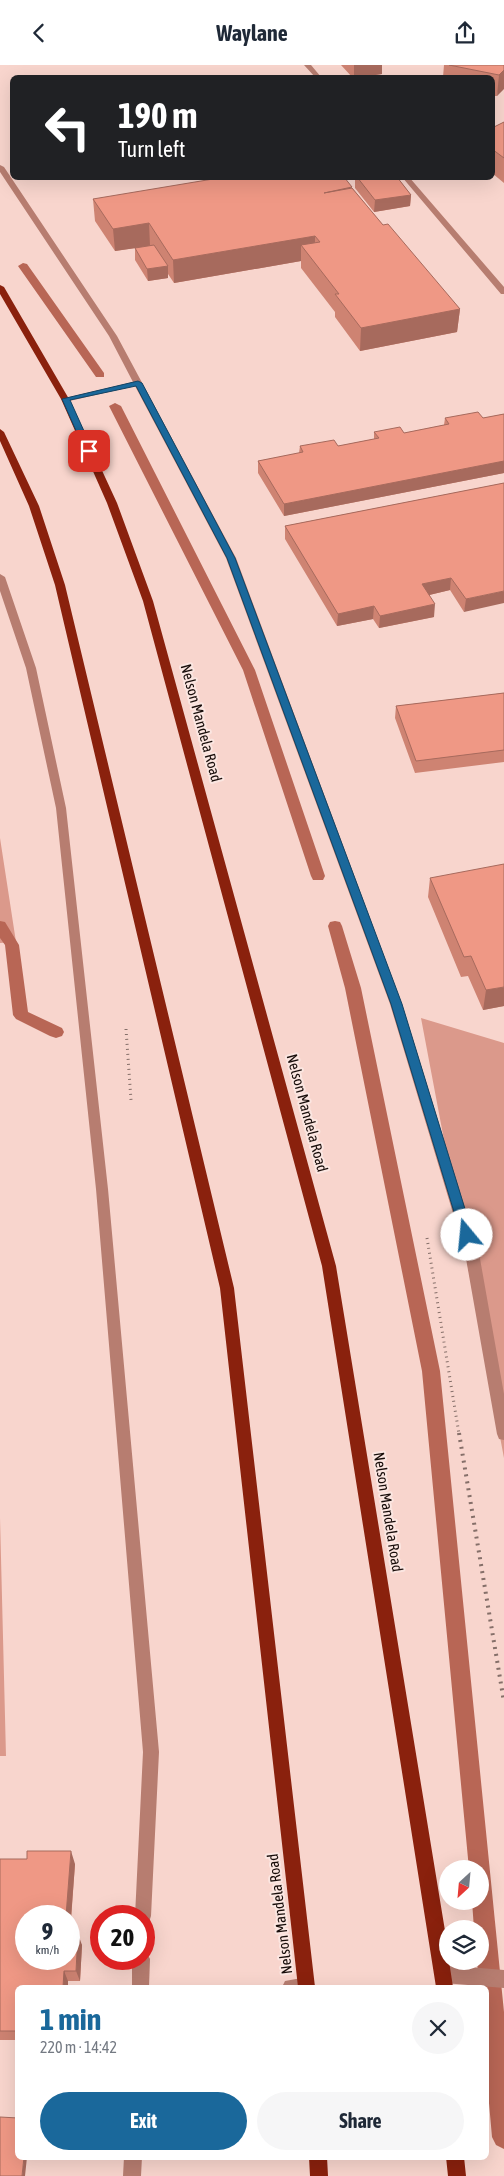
<!DOCTYPE html>
<meta charset="utf-8">
<style>
:root{--surface:#fff;--page:#f6f6f7;--text:#1f2937;--muted:#747a83;--accent:#1a689b}
body{margin:0;font-family:"Asap Condensed",sans-serif;background:var(--page);color:var(--text);height:100vh;display:flex;flex-direction:column;font-size:19px;white-space:nowrap}
*{box-sizing:border-box;margin:0}
p{font-size:16px;color:var(--muted)}
.icon{flex:none;width:28px;height:28px;fill:none;stroke:currentColor;stroke-width:2;stroke-linecap:round;stroke-linejoin:round}
.map{position:relative;flex:1;overflow:hidden}
.sheet{position:absolute;left:15px;top:1920px;width:474px;height:175px;display:flex;flex-direction:column;background:var(--surface);border-radius:8px;box-shadow:0 5px 20px #0002}
.sheet>*{flex:none}
.top-card{position:absolute;left:10px;top:10px;width:485px;height:105px;border-radius:8px;box-shadow:0 5px 20px #0002;background:#202124;color:#fff;overflow:hidden}
.needle{width:32px;rotate:206deg}
.fabs{position:absolute;left:439px;top:1795px;display:grid;gap:10px}
.fabs a{display:grid;place-items:center;width:50px;height:50px;border-radius:50%;background:var(--surface);box-shadow:0 5px 20px #0002;font-size:25px}
.speed{position:absolute;left:15px;top:1840px;display:flex;gap:10px;font-size:25px;font-weight:700;text-align:center}
.speed>*{display:grid;place-content:center;width:65px;height:65px;border-radius:50%;background:var(--surface);box-shadow:0 5px 20px #0002;line-height:1}
.speed small{font-size:12px;font-weight:400}
.speed .limit{border:8px solid #d22;background:#fff;color:#111}
.pin{position:absolute;display:grid;place-items:center;width:42px;height:42px;color:#fff;margin:-21px;border-radius:10px;box-shadow:0 2px 8px #0006}
.me{position:absolute;width:55px;margin:-28px;rotate:343deg;stroke-linejoin:round;filter:drop-shadow(0 0 4px #0008)}
.turn{display:flex;align-items:center;gap:18px;height:105px;padding:0 25px;font-size:22px}
.turn .icon{width:65px;height:65px;stroke-width:2.5}
.turn b{display:block;font-size:35px;line-height:42px}
.round{display:grid;place-items:center;flex:none;width:52px;height:52px;border-radius:26px;background:var(--page)}
.summary{display:flex;align-items:center;justify-content:space-between;height:85px;padding:0 25px}
h1{font-size:30px;font-weight:700;line-height:38px;color:var(--accent)}
.cta{display:flex;gap:10px;margin-top:auto;padding:10px 25px}
.cta a{flex:1;height:58px;border-radius:30px;background:var(--accent);color:#fff;font-size:20px;font-weight:700;line-height:58px;text-align:center}
.cta a+a{background:var(--page);color:var(--text)}
header{display:flex;justify-content:space-between;align-items:center;height:65px;padding:0 25px;background:var(--surface);font-size:22px;font-weight:700}
.map>svg:first-child{display:block}
</style>
<header><svg class="icon" aria-label="back" viewBox="0 0 24 24"><path d="M15 5l-7 7 7 7"/></svg>Waylane<svg class="icon" aria-label="share" viewBox="0 0 24 24"><path d="M12 15V3M7 8l5-5 5 5M5 13v7h14v-7"/></svg></header>
<div class="map">
<svg width="504" height="2111" viewBox="0 0 504 2111">
<rect width="100%" height="100%" fill="#f8d5cd"/>
<!-- green -->
<path fill="#db998b" d="M0,773L16,877L0,878Z
M421,953L504,978V1393Z
M0,1453L6,1691H0Z"/>
<g fill="none" stroke-linecap="round" stroke-linejoin="round">
<!-- stream -->
<path fill="#b86655" fill-rule="evenodd" d="M23,198L27,199L104,308V312H96L18,201Z
M115,338L121,341L255,605L325,811L323,815H313L311,811L243,605L109,341Z
M0,856L5,857L19,880L28,947L62,963L64,967L62,971L56,973L50,971L16,954L13,950L5,880L0,873Z
M335,856L340,857L342,861L361,923L440,1306L504,1947V2084L496,2080L492,2072L486,2004V1922H479L477,1896H480V1864H474L472,1836H480V1804H469L422,1306L345,923L328,861L330,857Z"/>
<!-- path-far1 -->
<path stroke="#856f69" stroke-width="3" stroke-dasharray="1 4" stroke-linecap="butt" d="M126,964L131,1035
M427,1173L459,1369"/>
<!-- path -->
<path stroke="#856f69" stroke-width="4" stroke-dasharray="2 5" stroke-linecap="butt" d="M459,1368L504,1637"/>
<!-- minor -->
<path fill="#b77d70" fill-rule="evenodd" d="M304,0H311L321,12H315Z
M0,100L4,102L117,271L236,493L402,939L479,1188L504,1329V1375L499,1374L497,1369L465,1188L390,939L226,493L135,321L65,337L61,334L133,317L109,271L0,107Z
M402,112H409L504,222V229H501Z
M0,509L5,512L36,603L66,743L108,1124L159,1687L151,1851L149,1857L144,1859V1851H135L143,1687L96,1124L56,743L26,603L0,526Z
M144,1887L147,1888L150,1894L149,1922H132V1894H144Z
M444,1900L504,1905V1923L444,1918L438,1915L435,1909L438,1903Z
M307,1912L313,1915L315,1922H282L285,1916Z
M124,2092H142L141,2111H123Z"/>
<!-- major -->
<path fill="#8a210d" fill-rule="evenodd" d="M0,220L4,222L69,334L117,438L153,536L336,1201L448,1884V1896H449L453,1922H436L322,1201L143,536L107,438L61,334L0,229Z
M0,364L4,367L39,441L65,520L234,1223L315,1922H298L220,1223L55,520L29,441L0,376Z
M309,2092H327L328,2111H310Z
M446,2092H464L466,2111H448Z"/>
</g>
<!-- wall -->
<path fill="#ce8372" d="M341,0H382V9L362,12H352Z
M444,0H504L497,31H492V12H443Z
M504,57V118L492,108V63Z
M355,112H397L411,130L410,141L374,147L355,123Z
M352,122V123L383,160L460,244L457,267L360,286L335,252V247L301,203V196L174,218L168,209V213L148,216L135,195V183L115,186L95,156L93,134Z
M504,349V408L284,451L258,408V396L299,388L300,381H338L374,374V367L404,368L444,360L445,353H483Z
M504,418L464,547L450,525L429,530L434,552L379,563L373,554L337,561L285,474V461Z
M504,628V697L415,708L395,653L396,641Z
M430,813L504,941L483,945L468,911L461,912L428,832Z
M0,1794L75,1799L70,1869L82,1880L80,1916H68V1922H18V1975H0Z"/>
<!-- shaded-wall -->
<path fill="#a76a5d" d="M354,0H382V9L362,12H354Z
M504,5V24L497,31L499,10Z
M411,130L410,141L374,147L375,135Z
M149,158L150,181L115,186L113,164Z
M315,171V194L301,180V196L174,218L173,195Z
M168,201V213L148,216L147,204Z
M460,244L457,267L360,286L361,263Z
M504,396V408L284,451V439Z
M451,513L450,525L421,532L422,519Z
M504,526V538L464,547L466,534Z
M435,539L434,552L379,563L380,551Z
M374,541L373,554L337,561L338,549Z
M504,922V941L483,945L486,925Z
M71,1786L75,1799L69,1879V1851H66Z
M78,1869L82,1880L80,1916L76,1906Z
M64,1906L68,1916V1922H63Z
M24,2092H27L25,2111H22Z"/>
<!-- building -->
<path fill="#ef9885" stroke="#a76a5d" d="M449,0H504V5L499,10Z
M504,57V93L492,84V63Z
M225,112H344L352,122L324,128L352,123L383,160L388,159L460,244L361,263L335,229H339L301,180L320,177L315,171L173,195L149,158L113,164L93,134Z
M357,112H397L411,130L375,135Z
M154,180L168,201L147,204L135,183Z
M478,347L483,353L504,349V396L284,439L258,396L303,387L300,381L334,375L338,381L379,373L374,367L400,362L404,368L449,359L445,353Z
M504,418V526L466,534L451,513L422,519L435,539L380,551L374,541L338,549L285,461Z
M504,628V685L416,696L396,641Z
M504,799V922L486,925L471,891L464,892L430,813Z
M27,1786H71L66,1851H26V1894H69V1869H78L76,1906H64L63,1922H18V1966H0V1794H27Z
M0,2052L18,2053V2092H24L22,2111H0Z"/>
<!-- route -->
<path fill="#1a689b" stroke="#114465" d="M138,316L142,318L235,493L402,939L473,1170L471,1174L467,1175L461,1170L391,939L227,493L136,321L70,335L93,386L89,388L85,386L62,334Z"/>
<g text-anchor="middle" stroke-width="4" stroke-linejoin="round" paint-order="stroke">
<!-- street labels -->
<g font-size="15" fill="#180d0a" stroke="#fbe6e1">
<text transform="translate(201 658) rotate(75)" y="5">Nelson Mandela Road</text>
<text transform="translate(307 1048) rotate(75)" y="5">Nelson Mandela Road</text>
<text transform="translate(388 1447) rotate(81)" y="5">Nelson Mandela Road</text>
<text transform="translate(280 1849) rotate(-97)" y="5">Nelson Mandela Road</text>
</g>
</g>
</svg>
<div class="fabs">
<a><svg class="needle" viewBox="-14 -14 28 28"><path d="M0-13l5 13h-10z" fill="#e53935"/><path d="M0 13l5-13h-10z" fill="#747a83"/></svg></a>
<a><svg class="icon" aria-label="layers" viewBox="0 0 24 24"><path d="M12 4l9 5-9 5-9-5zM3 14l9 5 9-5"/></svg></a>
</div>
<div class="speed"><div>9<small>km/h</small></div><div class="limit">20</div></div>
<div class="pin" style="left:89px;top:386px;background:#d93025"><svg class="icon" aria-label="arrive" viewBox="0 0 24 24"><path d="M6 21V4h12l-3 4 3 4H6"/></svg></div>
<svg class="me" style="left:467px;top:1170px" viewBox="-20 -20 40 40"><circle r="19" fill="#fff"/><path d="M0-13L10 11 0 6-10 11z" fill="#1a689b"/></svg>
<div class="top-card">
<div class="turn"><svg class="icon" aria-label="left" viewBox="0 0 24 24"><path d="M17 20v-9H6M10 6l-5 5 5 5"/></svg><div><b>190 m</b>Turn left</div></div>
</div>
<section class="sheet">
<div class="summary"><div><h1>1 min</h1><p>220 m · 14:42</p></div><a class="round"><svg class="icon" aria-label="close" viewBox="0 0 24 24"><path d="M6 6l12 12M18 6L6 18"/></svg></a></div>
<div class="cta"><a>Exit</a><a>Share</a></div>
</section>
</div>
